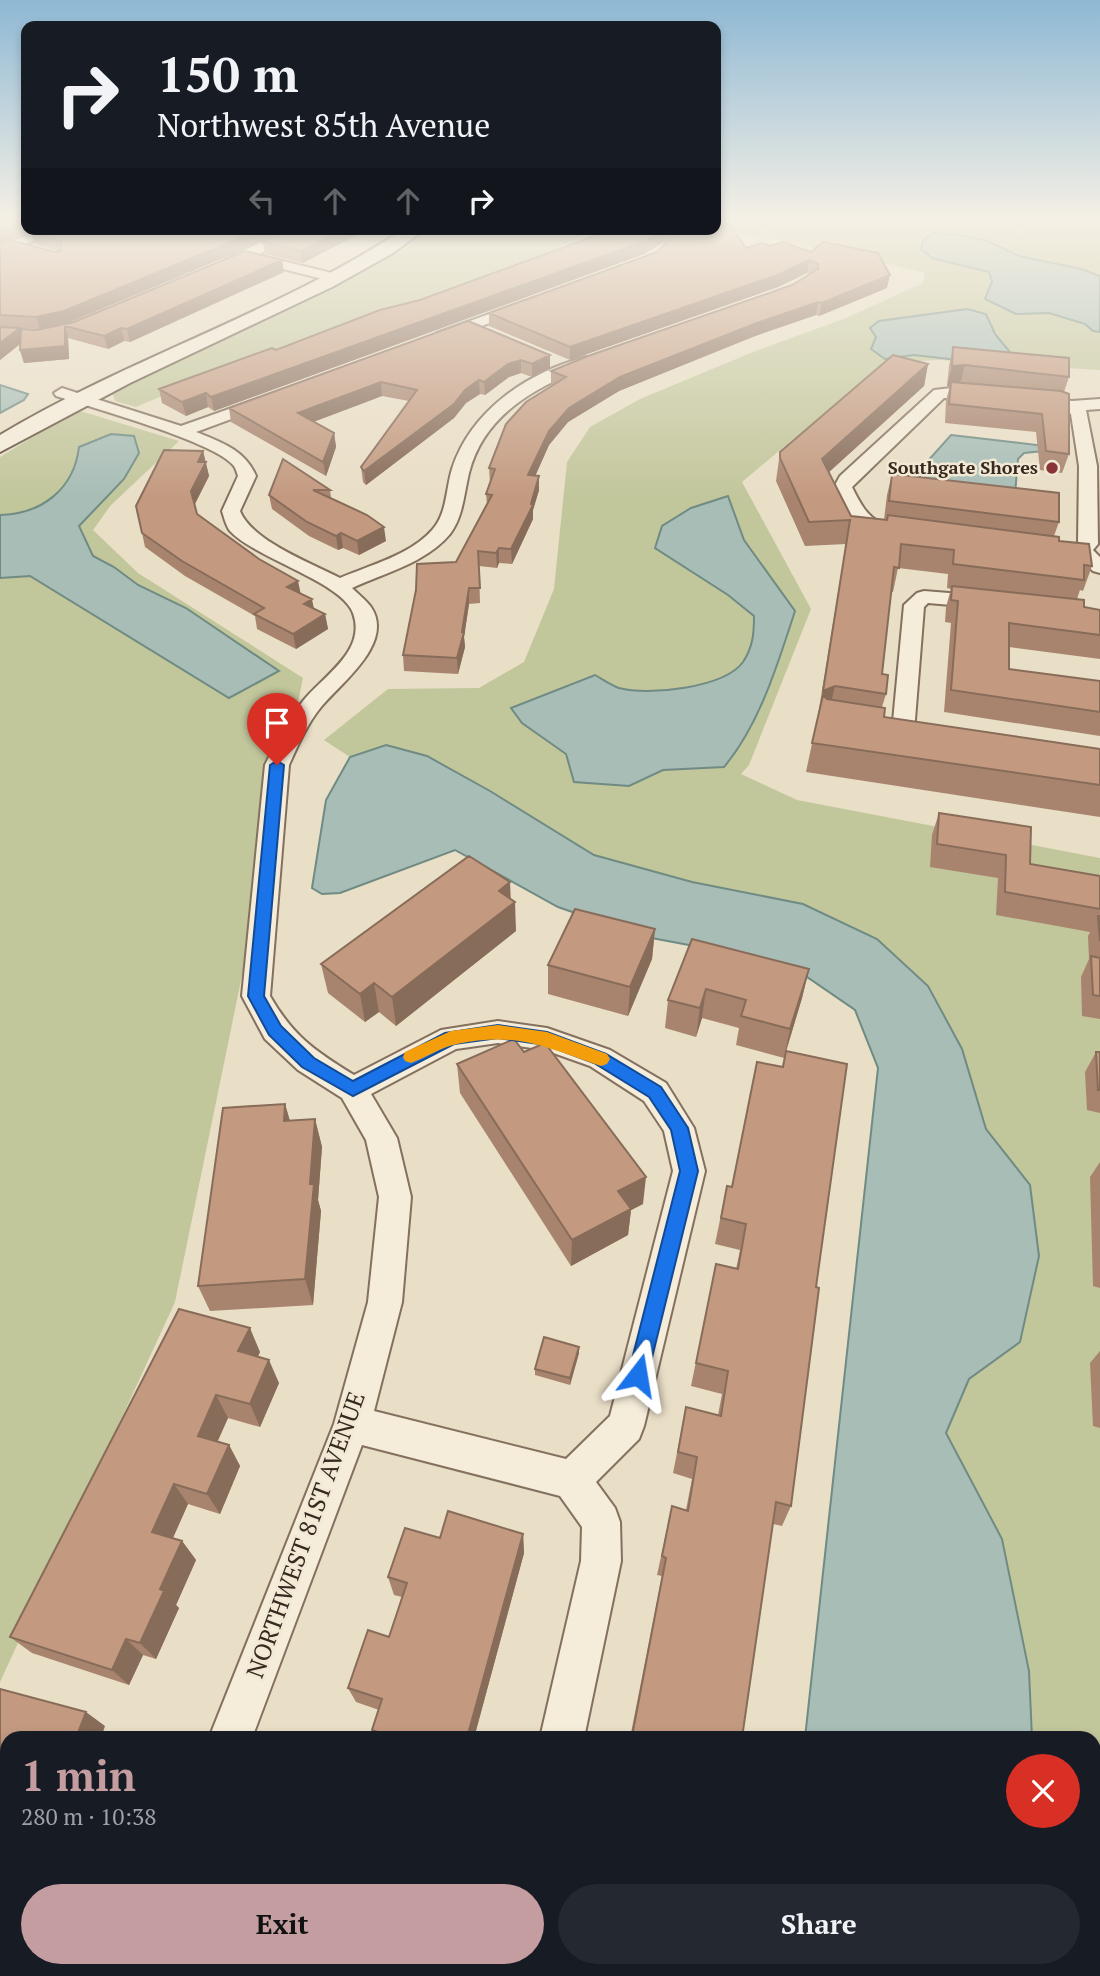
<!DOCTYPE html>
<meta charset="utf-8">
<style>
:root{--surface:#171b24;--page:#242831;--text:#f1f3f6;--muted:#9ea1a6;--accent:#c39da0}
body{margin:0;font-family:"PT Serif",serif;background:var(--page);color:var(--text);height:100vh;display:flex;flex-direction:column;font-size:26px;white-space:nowrap}
*{box-sizing:border-box;margin:0}
p{font-size:23px;color:var(--muted)}
.icon{flex:none;width:38px;height:38px;fill:none;stroke:currentColor;stroke-width:2;stroke-linecap:round;stroke-linejoin:round}
.map{position:relative;flex:1;overflow:hidden}
.details{position:absolute;left:0px;top:1731px;width:1101px;height:247px;display:flex;flex-direction:column;background:var(--surface);border-radius:21px 21px 0 0;box-shadow:0 4px 10px #0003}
.details>*{flex:none}
.banner{position:absolute;left:21px;top:21px;width:700px;height:214px;border-radius:14px;box-shadow:0 4px 10px #0003;background:#171b24;color:var(--text);overflow:hidden}
.pin{position:absolute;display:grid;place-items:center;width:60px;height:60px;color:#fff;margin:-72px -30px;border-radius:50% 50% 50% 0;rotate:-45deg;box-shadow:0 0 7px #0007}
.pin .icon{rotate:45deg}
.me{position:absolute;width:77px;margin:-38px;rotate:14deg;stroke-linejoin:round;filter:drop-shadow(0 0 5px #0008)}
.turn{display:flex;align-items:center;gap:24px;height:147px;padding:0 21px;font-size:32px}
.turn .icon{width:91px;height:91px;stroke-width:2.5}
.turn b{display:block;font-size:49px;line-height:60px}
.lanes{display:flex;align-items:center;height:66px;padding:0 21px;background:#0003;justify-content:center;gap:35px;direction:ltr}
.lanes .off{opacity:.35}
.round{display:grid;place-items:center;flex:none;width:74px;height:74px;border-radius:37px;background:var(--page)}
.summary{display:flex;align-items:center;justify-content:space-between;height:119px;padding:0 21px}
h1{font-size:42px;font-weight:800;line-height:52px;color:var(--accent)}
.action{display:flex;gap:14px;margin-top:auto;padding:14px 21px}
.action a{flex:1;height:80px;border-radius:42px;background:var(--accent);color:#111;font-size:28px;font-weight:800;line-height:80px;text-align:center}
.action a+a{background:var(--page);color:var(--text)}
.map>svg:first-child{display:block}
</style>
<div class="map">
<svg width="1100" height="1976" viewBox="0 0 1100 1976">
<rect width="100%" height="100%" fill="#e9dec6"/>
<!-- green -->
<path fill="#c2c69b" d="M716,221H1046L1100,226V370L939,360L884,363L742,482L811,609L749,765L741,774L797,800L1100,858V1976H1042V1971L1094,1970V1738H1032L1029,1671L1002,1539L946,1433L969,1379L1020,1342L1030,1185L986,1129L962,1049L692,882L594,855L490,791L427,756L386,745L350,757L324,740L388,689L479,688L524,662L554,589L567,462L590,427L640,399L753,352L846,318L923,283L925,273L825,249L716,229Z
M420,229H591L512,274L176,390L136,407L115,401L113,395L108,393L341,281L389,255Z
M77,410L179,441L111,505L93,530L138,573L303,678L175,1302L0,1682V457Z"/>
<!-- water -->
<path fill="#a7bdb6" stroke="#6f8b83" stroke-width="2" d="M934,233L955,234L988,241L1019,256L1081,269L1100,276V332L1093,331L1085,324L1049,313L1016,314L985,299L992,281L989,272L932,258L921,249L923,240Z
M967,309L986,314L995,334L1013,356L967,361L914,355L885,359L871,349L876,337L870,328L879,321Z
M0,385L28,394L24,400L0,413Z
M111,434L134,436L139,453L124,479L79,526L93,556L114,567L138,585L186,608L279,671L229,698L30,576L0,578V515C42,514 74,489 79,447Z
M951,435L1045,446L1044,451L1024,453L1018,459L1015,494L909,482Z
M728,496L744,540L795,611C778,663 760,724 724,767L663,770L629,786L574,782L566,754L522,723L511,708L595,675C602,679 611,685 619,688C648,696 724,688 743,662C753,647 754,633 754,616L728,595L655,548L662,526L691,508Z
M386,745L427,756L490,791L594,855L692,882L803,904L877,939L928,986L962,1049L986,1129L1030,1185L1039,1256L1020,1342L969,1379L946,1433L1002,1539L1029,1671L1032,1738H805L878,1068L855,1010L804,975L742,955L641,936L558,907L455,850L340,893L322,894L312,888L326,800L350,757Z
M780,1971L1042,1970V1976H780Z"/>
<g fill="none" stroke-linecap="round" stroke-linejoin="round">
<!-- street casing -->
<g stroke="#83705e" stroke-width="4">
<path id="street" d="M44,229H63L0,254V246Z
M286,229H302L258,255L340,275V281L335,282L247,260L217,272L210,268Z
M525,301L532,305L530,308L447,339L442,340L435,336L437,333Z
M586,357L594,362L591,365C538,386 484,413 469,473C464,494 463,517 450,534C426,563 384,573 352,588C358,594 366,600 371,607C395,643 341,683 321,707C307,724 298,745 289,765L270,996C293,1036 315,1051 354,1075L441,1030L498,1021L547,1028L610,1050L666,1083L694,1128L705,1171L644,1426L639,1439L596,1482L615,1508L620,1522L621,1561L584,1738H540L581,1561L582,1527L560,1496L362,1445L252,1738H209L334,1424L368,1302L379,1197L366,1140L342,1098L298,1070L265,1039L242,996L265,765C276,743 288,720 303,701C323,676 367,651 353,613C342,582 255,558 230,531C226,526 224,517 222,511L238,476C237,473 236,469 234,466C216,442 90,407 56,396L54,393L62,388L68,390L181,426L260,398H272L274,401L272,404L196,432C221,442 245,450 256,476L240,511C252,541 311,563 340,578C370,565 411,555 433,529C447,513 446,488 452,469C471,410 528,372 586,357ZM498,1043L545,1050L590,1066L644,1101L664,1131L673,1171L610,1416L566,1459L374,1411L402,1302L411,1197L397,1138L371,1094L456,1049Z
M960,387L986,389L994,394L986,399L944,398L852,487C859,501 866,516 881,523C888,527 896,527 901,533L899,537C865,545 847,511 834,487L840,476L934,390Z
M1033,394L1072,401L1100,399V409L1086,410L1097,466L1098,544L1093,550L1100,557V573L1093,571L1072,551L1078,543L1079,466L1071,414L1067,410L1027,402L1025,399Z
M924,591L986,596L993,598L996,602L993,606L986,608L928,603L924,607L914,732L911,737H895L892,732L904,605L917,593Z
M204,1970H252L253,1976H205Z"/>
</g>
<!-- secondary casing -->
<g stroke="#655241" stroke-width="4">
<path id="secondary" d="M404,229H425L393,253L332,287L130,383L0,452V435C130,357 277,313 404,229Z"/>
</g>
<!-- street -->
<use href="#street" fill="#f5ecd9" fill-rule="evenodd"/>
<!-- secondary -->
<use href="#secondary" fill="#f5ecd9" fill-rule="evenodd"/>
</g>
<!-- wall -->
<path fill="#a8846e" fill-rule="evenodd" d="M39,229H280L240,251L69,323L282,260L284,272L130,342L124,341L108,349L68,338L69,359L24,363L20,350V344L0,360V243L55,252H61L35,244L31,233ZM14,328L38,329L21,331L20,328Z
M368,229L303,263L265,254L263,242Z
M716,229L746,248L762,243L887,288L819,316L816,315L755,336L619,391L568,422L549,445L535,476H539V490L533,510V519L512,564L499,563L497,568L479,566L480,603L469,604L464,637L465,647L458,674L404,671L403,655L456,562L487,504L486,494L490,483L489,468L552,385H551V371L792,285L810,274L807,273L778,287L570,360L489,326V313L657,252L665,244L662,243L644,254L214,411L208,407L186,416L162,403L159,389L276,350L420,300L593,237V230Z
M468,321L550,368L532,377L521,373L509,377L485,395L480,394L466,403L454,418L366,485L363,482L361,467L409,401L382,396L313,422L334,433L336,447L326,476L231,422L229,408Z
M953,347L1069,377L1064,392L1069,454L1062,473L1040,470L1036,432L945,423L946,400L950,386H947L949,366Z
M928,364L924,386L829,472L851,516L884,520L887,495L892,474L1059,522L1054,536L1092,566L1083,591L1080,590L1077,599L1084,607L1100,610V659L1009,647V669L1100,681V736L944,712L951,623L945,622L946,607L951,589L947,588L948,574L898,568L893,592H891L882,674L886,694L882,707L884,717L1100,749V817L806,772L818,715L846,544L805,546L776,481L780,452Z
M203,451L209,476L194,505L197,514L301,594L314,608L325,614L328,629L296,649L257,629L255,616L185,576L145,547L142,533Z
M283,459L330,490L331,498L386,541L359,555L343,548L338,550L309,536L272,509L269,495Z
M939,813L1030,864L1100,876V1019L1082,1016L1081,977L1089,959L1088,936L1090,932L996,915L998,878L930,867L932,835Z
M511,899L516,931L396,1026L379,1012L365,1022L328,993L321,964Z
M655,929L652,959L628,1016L548,994V965Z
M692,939L809,969L802,998L784,1058L736,1045L739,1028L702,1018L696,1037L665,1028L668,1000Z
M786,1051L816,1287L791,1506L782,1526L773,1524L742,1738H630L662,1576L657,1575L672,1506L686,1510L692,1479L673,1473L686,1407L718,1415L722,1394L691,1386L716,1264L736,1269L740,1250L715,1244L727,1186L732,1187L782,1067Z
M524,1052L643,1204L631,1210L628,1235L571,1266L460,1093L457,1064Z
M1096,1052H1100V1113L1087,1110L1085,1072Z
M285,1104L290,1121L315,1119L322,1147L318,1200L321,1211L313,1305L210,1311L198,1286Z
M1100,1162V1288L1093,1286L1090,1177Z
M179,1309L260,1352L258,1356L279,1383L260,1427L228,1418L218,1441L229,1445L240,1466L220,1514L188,1504L173,1538L182,1541L196,1560L176,1605L179,1608L156,1659L143,1655L129,1685L32,1653L10,1637Z
M579,1347V1353L570,1385L535,1375V1369Z
M1100,1351V1428L1093,1426L1090,1363Z
M523,1534L524,1553L474,1738H376L372,1730L379,1710L356,1702L348,1688L389,1637L402,1597L394,1595L388,1577L440,1538Z"/>
<!-- shaded-wall -->
<path fill="#886c5a" d="M23,221H26V229H36L0,243V230Z
M256,229H280L240,251L67,323L40,329L36,317Z
M344,229H368L303,263L301,251Z
M662,231V243L644,254L214,411L211,397Z
M282,260L284,272L130,342L127,329Z
M809,260L807,273L778,287L570,360V347Z
M890,275L887,288L819,316L822,303Z
M818,302L816,315L755,336L619,391L568,422L549,445L529,490L528,475L549,431L569,408L620,377L757,323Z
M65,326L68,338L69,359L24,363L20,350Z
M20,328L24,341L0,360V343Z
M121,328L124,341L108,349L104,336Z
M550,355V368L532,377V364Z
M521,360V373L509,377L485,395L484,382L508,364Z
M928,364L924,386L818,482L822,459Z
M965,365L960,384L951,382L950,386H947L952,366Z
M479,380L480,394L466,403L454,418L366,485L364,471L465,390Z
M381,382L382,396L300,427L298,413Z
M206,393L208,407L186,416L182,402Z
M334,433L336,447L326,476L323,462Z
M203,451L209,476L194,506L191,491L198,462Z
M539,476V490L533,510V519L512,564L511,549L531,504Z
M384,527L386,541L359,555L357,541Z
M341,533L343,548L338,550L336,536Z
M499,548V563L497,568L496,553Z
M298,581L301,595L287,587Z
M469,588V604L464,637L465,647L458,674L457,658Z
M312,599L315,614L304,604Z
M325,614L328,629L296,649L293,634Z
M835,686L829,711L818,716L823,691Z
M510,882L511,905L515,902L516,931L396,1026L392,997L499,891Z
M655,929L652,959L628,1016L630,987Z
M809,969L802,998L784,1058L790,1029Z
M374,983L379,1012L365,1022L360,994Z
M706,989L702,1018L696,1037L700,1008Z
M285,1104L293,1132L284,1121Z
M315,1119L322,1147L318,1200L321,1211L313,1305L305,1279L310,1184Z
M646,1177L643,1204L631,1210L628,1235L571,1266L572,1240L618,1191Z
M250,1328L260,1352L249,1374L238,1351Z
M579,1347V1353L570,1385V1378Z
M269,1360L279,1383L260,1427L250,1404Z
M216,1395L228,1418L210,1457L198,1436Z
M229,1445L240,1466L220,1514L207,1494Z
M174,1484L188,1504L167,1551L152,1532Z
M523,1534L524,1553L474,1738H467Z
M182,1541L196,1560L176,1605L179,1608L156,1659L140,1643L160,1589Z
M126,1639L143,1655L129,1685L112,1670Z
M86,1712L105,1726L101,1738H76Z"/>
<!-- building -->
<path fill="#c39a80" stroke="#886c5a" stroke-width="2" d="M0,221H23L0,230Z
M731,226L746,248L762,243L770,246L783,242L811,252L823,242L878,253L890,275L822,303L818,302L757,323L620,377L569,408L549,431L528,475L539,476L531,504L533,505L511,549L499,548L496,553L478,551L480,588H469L462,632H464L457,658L403,655L416,590L417,564L456,562L492,495L486,494L495,469L489,468L506,424L526,402L566,377L551,371L588,356L792,285L818,269V264L809,260L780,274L570,347L489,313L657,252L673,236L662,231L645,241L211,397L206,393L182,402L159,389L272,348L276,350L380,310L420,300L603,233L593,230L596,229H716V227Z
M39,229H256L238,239L64,311L36,317L0,315V244L10,240L55,252L61,251V241L31,233Z
M284,229H344L301,251L263,242Z
M245,251L282,260L127,329L121,328L104,336L65,326V346L20,350L21,329L37,330L74,322Z
M468,321L550,355L532,364L521,360L508,364L484,382L479,380L465,390L454,404L364,471L361,467L417,390L381,382L298,413L334,433L323,462L229,408Z
M0,327L20,328L0,343Z
M953,347L1069,358V377L965,365L952,366Z
M893,355L928,364L822,459L851,516L887,520L888,515L1059,537V541L1089,544L1092,566L1084,565V580L953,564L954,550L901,544L899,568L894,567L882,674L888,675L886,694L835,686L823,691L850,520L809,522L780,458V452Z
M951,382L1061,391L1069,394V454L1046,451L1042,414L949,404Z
M164,450L203,451L198,462H206L191,491L197,514L259,559L298,581L287,587L312,599L304,604L325,614L293,634L254,614L264,608L182,561L142,533L136,506Z
M283,459L330,490H313L367,515L384,527L357,541L341,533L336,536L307,522L269,495Z
M892,474L1059,493V522L889,501Z
M952,586L1084,600V607L1100,610V635L1009,623V669L1100,681V712L951,690L958,601L951,600Z
M823,695L827,699L885,708L884,717L1100,749V785L812,743Z
M939,813L1031,827L1030,864L1100,876V909L1005,892L1006,855L937,844Z
M469,856L510,882L499,891L515,902L392,997L374,983L360,994L321,964Z
M575,909L655,929L630,987L548,965Z
M1098,916H1100V941Z
M692,939L809,969L790,1029L741,1016L746,1000L706,989L700,1008L668,1000Z
M1091,956L1100,958V996L1093,995Z
M514,1039L524,1052L545,1043L646,1177L618,1191L631,1209L572,1240L457,1064Z
M786,1051L847,1064L816,1287L819,1288L791,1506L776,1502L742,1738H637L632,1736L666,1558L662,1556L672,1506L688,1511L697,1457L678,1452L686,1407L721,1416L728,1371L696,1363L716,1264L738,1269L746,1224L721,1218L727,1186L732,1187L757,1062L783,1067Z
M1096,1052H1100V1090H1098Z
M285,1104L284,1121L315,1119L310,1184H314L305,1279L198,1286L223,1108Z
M179,1309L250,1328L238,1351L269,1360L250,1404L216,1395L198,1436L229,1445L207,1494L174,1484L152,1532L182,1541L160,1589L164,1591L140,1643L126,1639L112,1670L10,1637Z
M544,1337L579,1347L570,1378L535,1369Z
M448,1511L523,1534L467,1738H394L372,1730L382,1699L348,1688L368,1630L389,1637L407,1583L388,1577L405,1528L440,1538Z
M0,1689L86,1712L76,1738H7V1955L0,1953Z
M426,1970H653L659,1976H490L485,1971L483,1976H431Z"/>
<!-- sky -->
<linearGradient id="sky" x2="0" y2="1"><stop stop-color="#8eb8d4"/><stop offset="0.44" stop-color="#f5f0e5"/><stop offset="1" stop-color="#f5f0e5" stop-opacity="0"/></linearGradient>
<rect width="1100" height="498" fill="url(#sky)"/>
<!-- route -->
<path fill="#1a73e8" stroke="#114b97" stroke-width="2" d="M277,761L284,765L264,996L281,1026L314,1058L353,1081L445,1033L498,1025L547,1032L606,1054L661,1087L688,1128L698,1171L646,1382L638,1385L631,1382L628,1375L680,1171L671,1130L649,1097L594,1063L546,1045L498,1038L454,1044L353,1096L302,1067L269,1035L248,996L270,765Z"/>
<!-- slow -->
<path fill="#f59e0b" d="M498,1025L547,1032L607,1054L610,1059L607,1064L601,1066C547,1048 517,1031 457,1044C441,1047 426,1058 411,1063L405,1061L403,1057L405,1052L451,1031Z"/>
<!-- markers -->
<circle fill="#8b3438" stroke="#f2e9d5" stroke-width="2.5" cx="1052" cy="468" r="7"/>
<g text-anchor="middle" stroke-width="5" stroke-linejoin="round" paint-order="stroke">
<!-- far-poi labels -->
<g font-size="18" font-weight="bold" fill="#352920" stroke="#f2e9d5" text-anchor="end">
<text x="1038" y="474">Southgate Shores</text>
</g>
<!-- near-street labels -->
<g font-size="24" fill="#352920" stroke="#f2e9d5">
<text transform="translate(306 1535) rotate(-70)" y="8">NORTHWEST 81ST AVENUE</text>
</g>
</g>
</svg>
<div class="pin" style="left:277px;top:765px;background:#d93025"><svg class="icon" aria-label="arrive" viewBox="0 0 24 24"><path d="M6 21V4h12l-3 4 3 4H6"/></svg></div>
<svg class="me" style="left:638px;top:1375px" viewBox="-20 -20 40 40"><path d="M0-17L14 15 0 8-14 15z" fill="#1a73e8" stroke="#fff" stroke-width="4"/></svg>
<div class="banner">
<div class="turn"><svg class="icon" aria-label="right" viewBox="0 0 24 24"><path d="M7 20v-9h11M14 6l5 5-5 5"/></svg><div><b>150 m</b>Northwest 85th Avenue</div></div>
<div class="lanes"><svg class="icon off" aria-label="left" viewBox="0 0 24 24"><path d="M17 20v-9H6M10 6l-5 5 5 5"/></svg><svg class="icon off" aria-label="ahead" viewBox="0 0 24 24"><path d="M12 20V5M6 11l6-6 6 6"/></svg><svg class="icon off" aria-label="ahead" viewBox="0 0 24 24"><path d="M12 20V5M6 11l6-6 6 6"/></svg><svg class="icon" aria-label="right" viewBox="0 0 24 24"><path d="M7 20v-9h11M14 6l5 5-5 5"/></svg></div>
</div>
<section class="details">
<div class="summary"><div><h1>1 min</h1><p>280 m · 10:38</p></div><a class="round" style="background:#d93025;color:#fff"><svg class="icon" aria-label="close" viewBox="0 0 24 24"><path d="M6 6l12 12M18 6L6 18"/></svg></a></div>
<div class="action"><a>Exit</a><a>Share</a></div>
</section>
</div>
